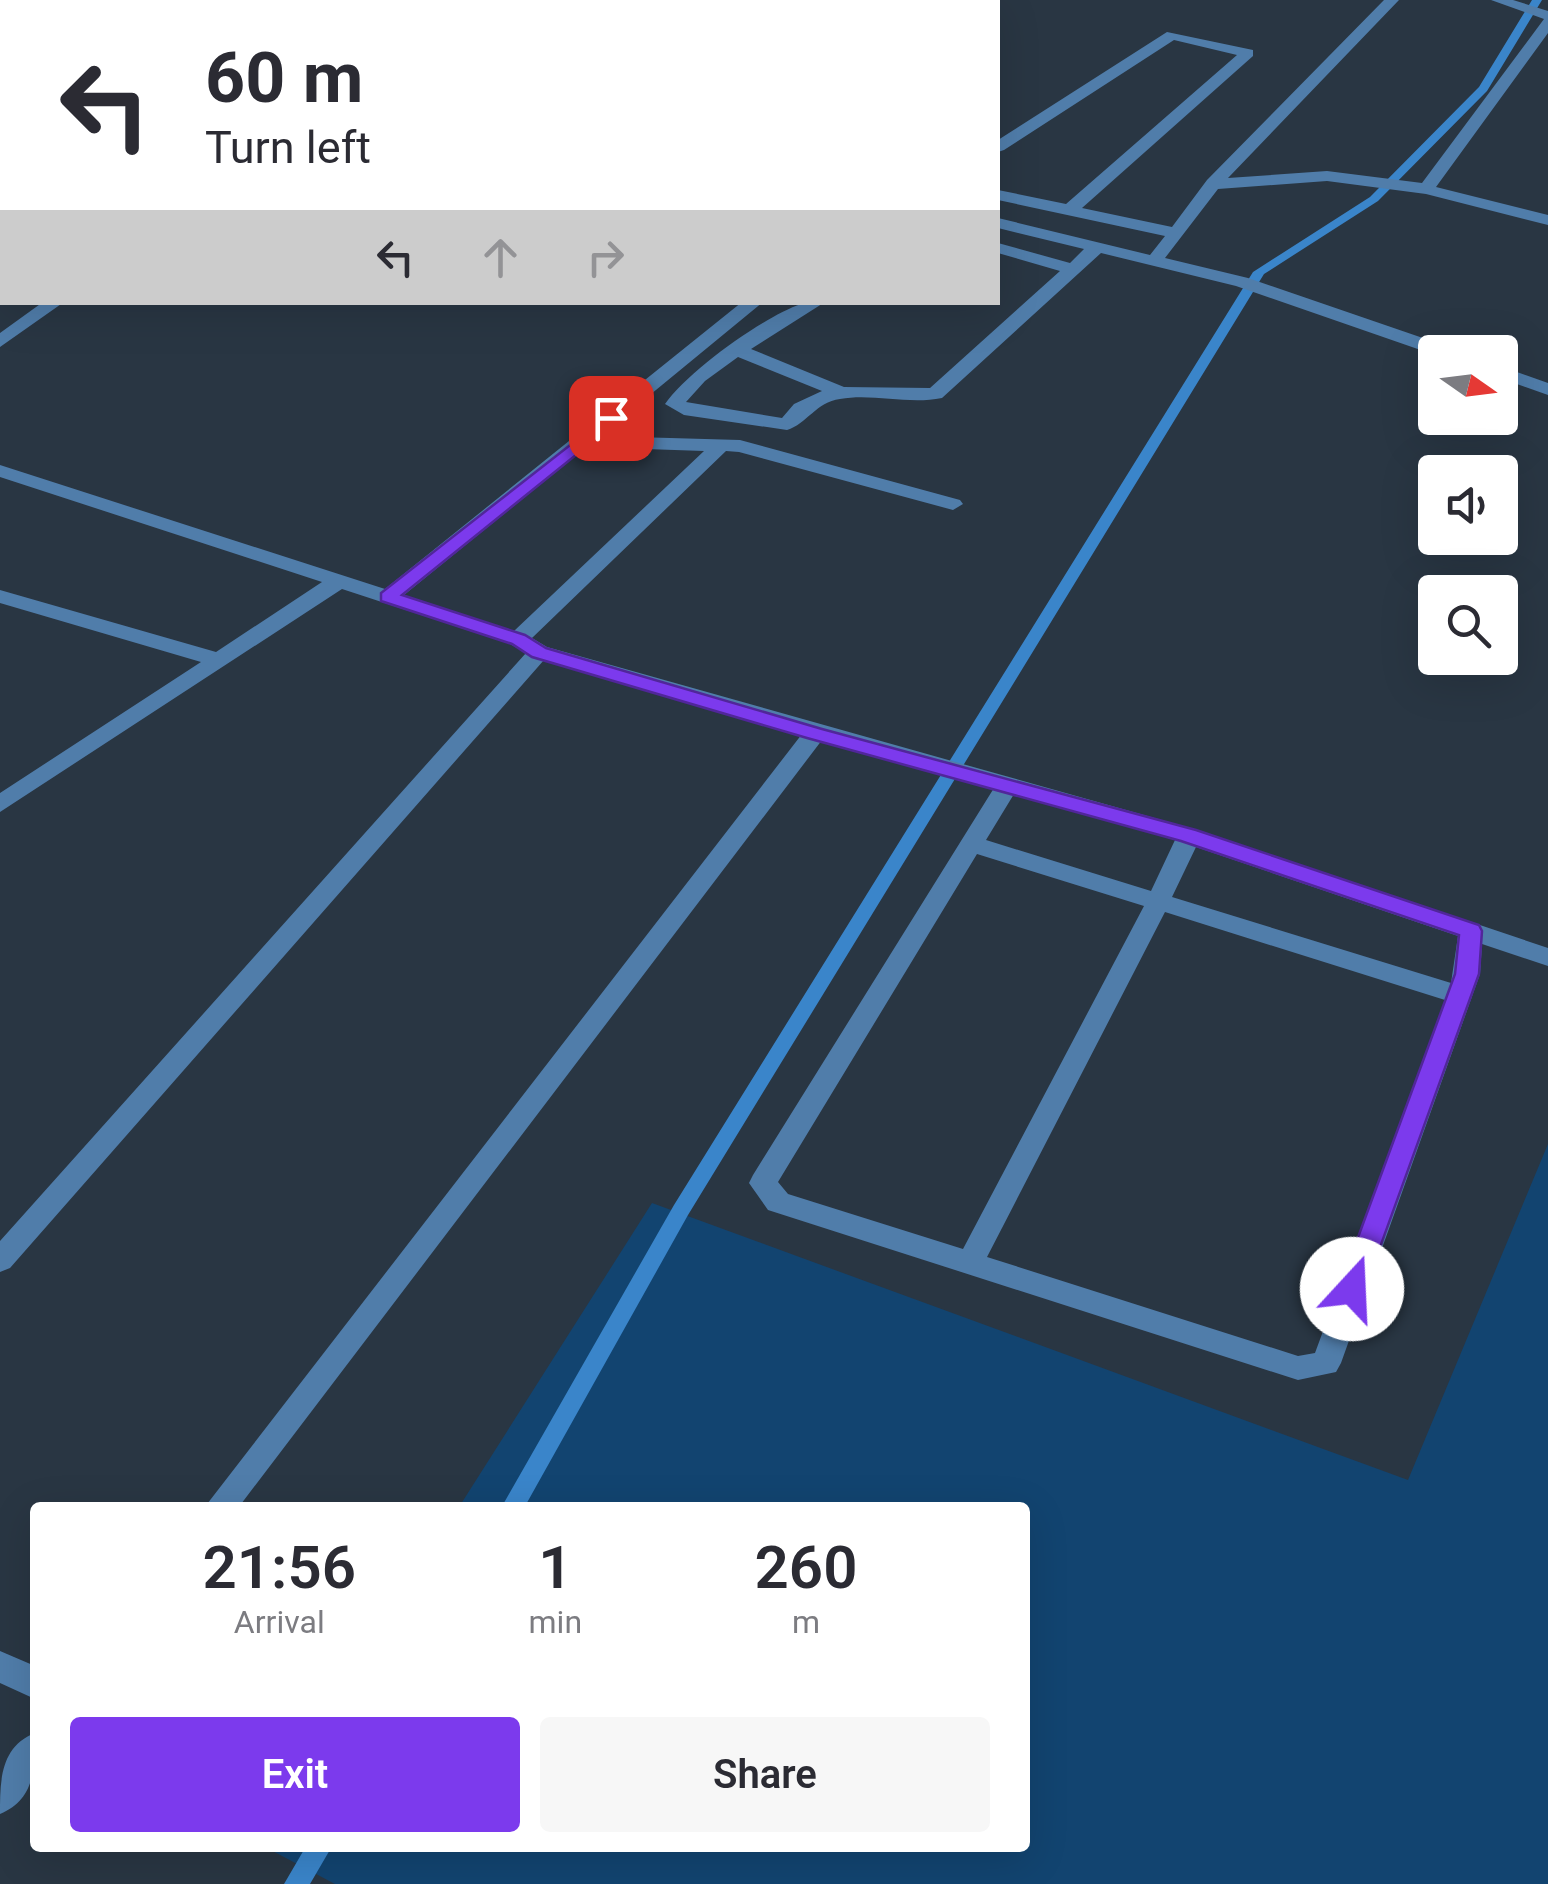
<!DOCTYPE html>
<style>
:root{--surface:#fff;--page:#f7f7f7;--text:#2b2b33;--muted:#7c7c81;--accent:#7c3aed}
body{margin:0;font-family:Roboto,sans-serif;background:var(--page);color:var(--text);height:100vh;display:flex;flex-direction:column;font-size:38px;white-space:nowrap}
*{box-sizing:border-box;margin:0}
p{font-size:32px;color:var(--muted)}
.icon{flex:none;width:55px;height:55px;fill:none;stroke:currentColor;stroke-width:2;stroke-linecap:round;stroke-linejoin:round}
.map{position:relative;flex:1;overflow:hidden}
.drawer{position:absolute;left:30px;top:1502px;width:1000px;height:350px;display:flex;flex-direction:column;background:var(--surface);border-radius:10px;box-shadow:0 10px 40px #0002}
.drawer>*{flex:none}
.banner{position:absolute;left:0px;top:0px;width:1000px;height:305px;box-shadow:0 10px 40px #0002;background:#fff;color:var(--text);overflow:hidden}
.needle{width:65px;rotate:104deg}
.controls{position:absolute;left:1418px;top:335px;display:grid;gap:20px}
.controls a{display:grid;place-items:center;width:100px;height:100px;border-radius:10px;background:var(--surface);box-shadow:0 10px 40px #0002;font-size:50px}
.pin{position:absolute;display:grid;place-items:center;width:85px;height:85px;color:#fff;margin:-42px;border-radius:20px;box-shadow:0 5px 15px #0006}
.me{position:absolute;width:110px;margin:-55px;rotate:20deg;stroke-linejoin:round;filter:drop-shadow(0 0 8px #0008)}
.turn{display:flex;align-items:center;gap:35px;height:210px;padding:0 40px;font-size:45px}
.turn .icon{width:130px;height:130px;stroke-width:2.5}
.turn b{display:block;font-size:70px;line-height:85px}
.lanes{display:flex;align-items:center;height:95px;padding:0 40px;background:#0003;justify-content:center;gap:50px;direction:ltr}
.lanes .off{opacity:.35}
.eta{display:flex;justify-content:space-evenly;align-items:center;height:170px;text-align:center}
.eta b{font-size:60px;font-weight:600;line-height:70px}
.cta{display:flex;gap:20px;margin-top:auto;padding:20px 40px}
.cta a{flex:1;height:115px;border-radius:10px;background:var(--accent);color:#fff;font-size:40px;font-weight:600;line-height:115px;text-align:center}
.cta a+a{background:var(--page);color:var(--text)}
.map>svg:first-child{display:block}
</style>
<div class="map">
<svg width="1548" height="1884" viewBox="0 0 1548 1884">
<rect width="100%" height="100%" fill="#293643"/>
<!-- green -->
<path fill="#124470" d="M1548,1144V1884H335L267,1848H1025V1508L459,1507L652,1203L1408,1480Z"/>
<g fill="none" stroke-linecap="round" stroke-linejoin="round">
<!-- stream -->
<path fill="#3a85ca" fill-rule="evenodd" d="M1532,0H1542L1487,91L1378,201L1264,274L688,1215L524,1508H501L674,1205L1253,272L1370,197L1479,87Z
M305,1848H331L310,1884H284Z"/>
<!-- minor -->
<path fill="#507daa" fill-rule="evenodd" d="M0,0H7L9,2L0,7Z
M1384,0H1399L1228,178L1327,171L1422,183L1544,19L1491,0H1513L1548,11V33L1436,187L1548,215V225L1426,194L1327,181L1218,189L1165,258L1248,278L1452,348L1454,352L1435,355L1236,286L1101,253L942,398C908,405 873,393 840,399C816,402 807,424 787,430L684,415L665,404C688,371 763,317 801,304C807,301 817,302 825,302L751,349L844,387L930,388L1060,271L998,253V243L1070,263L1084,249L998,228V218L1150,255L1165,236L998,200V190L1066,204L1237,55L1174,40L1004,150L998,152V140L1167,32L1253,50V56L1082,208L1172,227L1207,180ZM738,357L822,391L794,404L782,418L686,402L705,381Z
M43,302H64L0,347V333Z
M742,302H763L600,436L740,440L960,500L963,504L953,510L739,452L726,451L532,638L547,647L1197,830L1548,948V966L1482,944L1480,974L1341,1363L1336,1372L1298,1380L768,1210L749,1183L753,1175L994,788L822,740L238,1508H204L802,734L544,660L10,1268L0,1272V1241L526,653L510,644L342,589L0,812V793L201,662L0,603V590L216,652L322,582L0,477V465L385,589ZM586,447L704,451L514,631L404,595ZM1014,794L1175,840L1151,891L986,840ZM1196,847L1458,936L1451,983L1172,897ZM977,854L1144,906L963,1249L788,1194L778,1182ZM1165,912L1445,1000L1315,1353L1298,1356L987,1257Z
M1500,366L1548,383V395L1500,378Z
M0,1651L35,1666V1699L0,1683Z
M35,1733C35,1766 36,1799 0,1814C0,1781 0,1747 35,1733Z"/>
</g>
<!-- route -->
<path fill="#7c3aed" stroke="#51269a" stroke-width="2.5" d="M611,413L617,414V422L402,595L525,635L546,648L822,729L1196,830L1479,925L1482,931L1479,974L1362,1297L1352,1300L1343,1297L1339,1289L1455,974L1459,935L1181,841L807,738L532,657L512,644L381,601V593Z"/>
</svg>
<div class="controls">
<a><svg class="needle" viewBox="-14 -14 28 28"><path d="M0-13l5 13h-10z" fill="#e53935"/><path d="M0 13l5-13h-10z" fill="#7c7c81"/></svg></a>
<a><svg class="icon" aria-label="sound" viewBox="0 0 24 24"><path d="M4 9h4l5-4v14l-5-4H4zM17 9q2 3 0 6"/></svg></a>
<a><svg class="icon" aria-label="search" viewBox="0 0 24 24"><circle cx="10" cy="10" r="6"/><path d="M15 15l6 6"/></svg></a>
</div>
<div class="pin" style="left:611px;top:418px;background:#d93025"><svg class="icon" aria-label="arrive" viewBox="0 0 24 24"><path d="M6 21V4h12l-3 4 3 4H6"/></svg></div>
<svg class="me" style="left:1352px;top:1289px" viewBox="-20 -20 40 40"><circle r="19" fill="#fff"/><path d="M0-13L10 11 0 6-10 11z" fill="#7c3aed"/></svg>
<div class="banner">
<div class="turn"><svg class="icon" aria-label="left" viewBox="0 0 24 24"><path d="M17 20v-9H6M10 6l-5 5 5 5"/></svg><div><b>60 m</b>Turn left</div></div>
<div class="lanes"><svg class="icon" aria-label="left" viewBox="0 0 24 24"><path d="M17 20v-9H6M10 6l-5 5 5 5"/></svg><svg class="icon off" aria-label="ahead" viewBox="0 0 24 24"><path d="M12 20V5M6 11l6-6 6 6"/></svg><svg class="icon off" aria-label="right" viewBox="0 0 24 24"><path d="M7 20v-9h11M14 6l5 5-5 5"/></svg></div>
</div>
<section class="drawer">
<div class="eta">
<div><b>21:56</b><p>Arrival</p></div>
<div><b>1</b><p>min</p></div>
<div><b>260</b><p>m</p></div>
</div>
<div class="cta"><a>Exit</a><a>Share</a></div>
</section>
</div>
